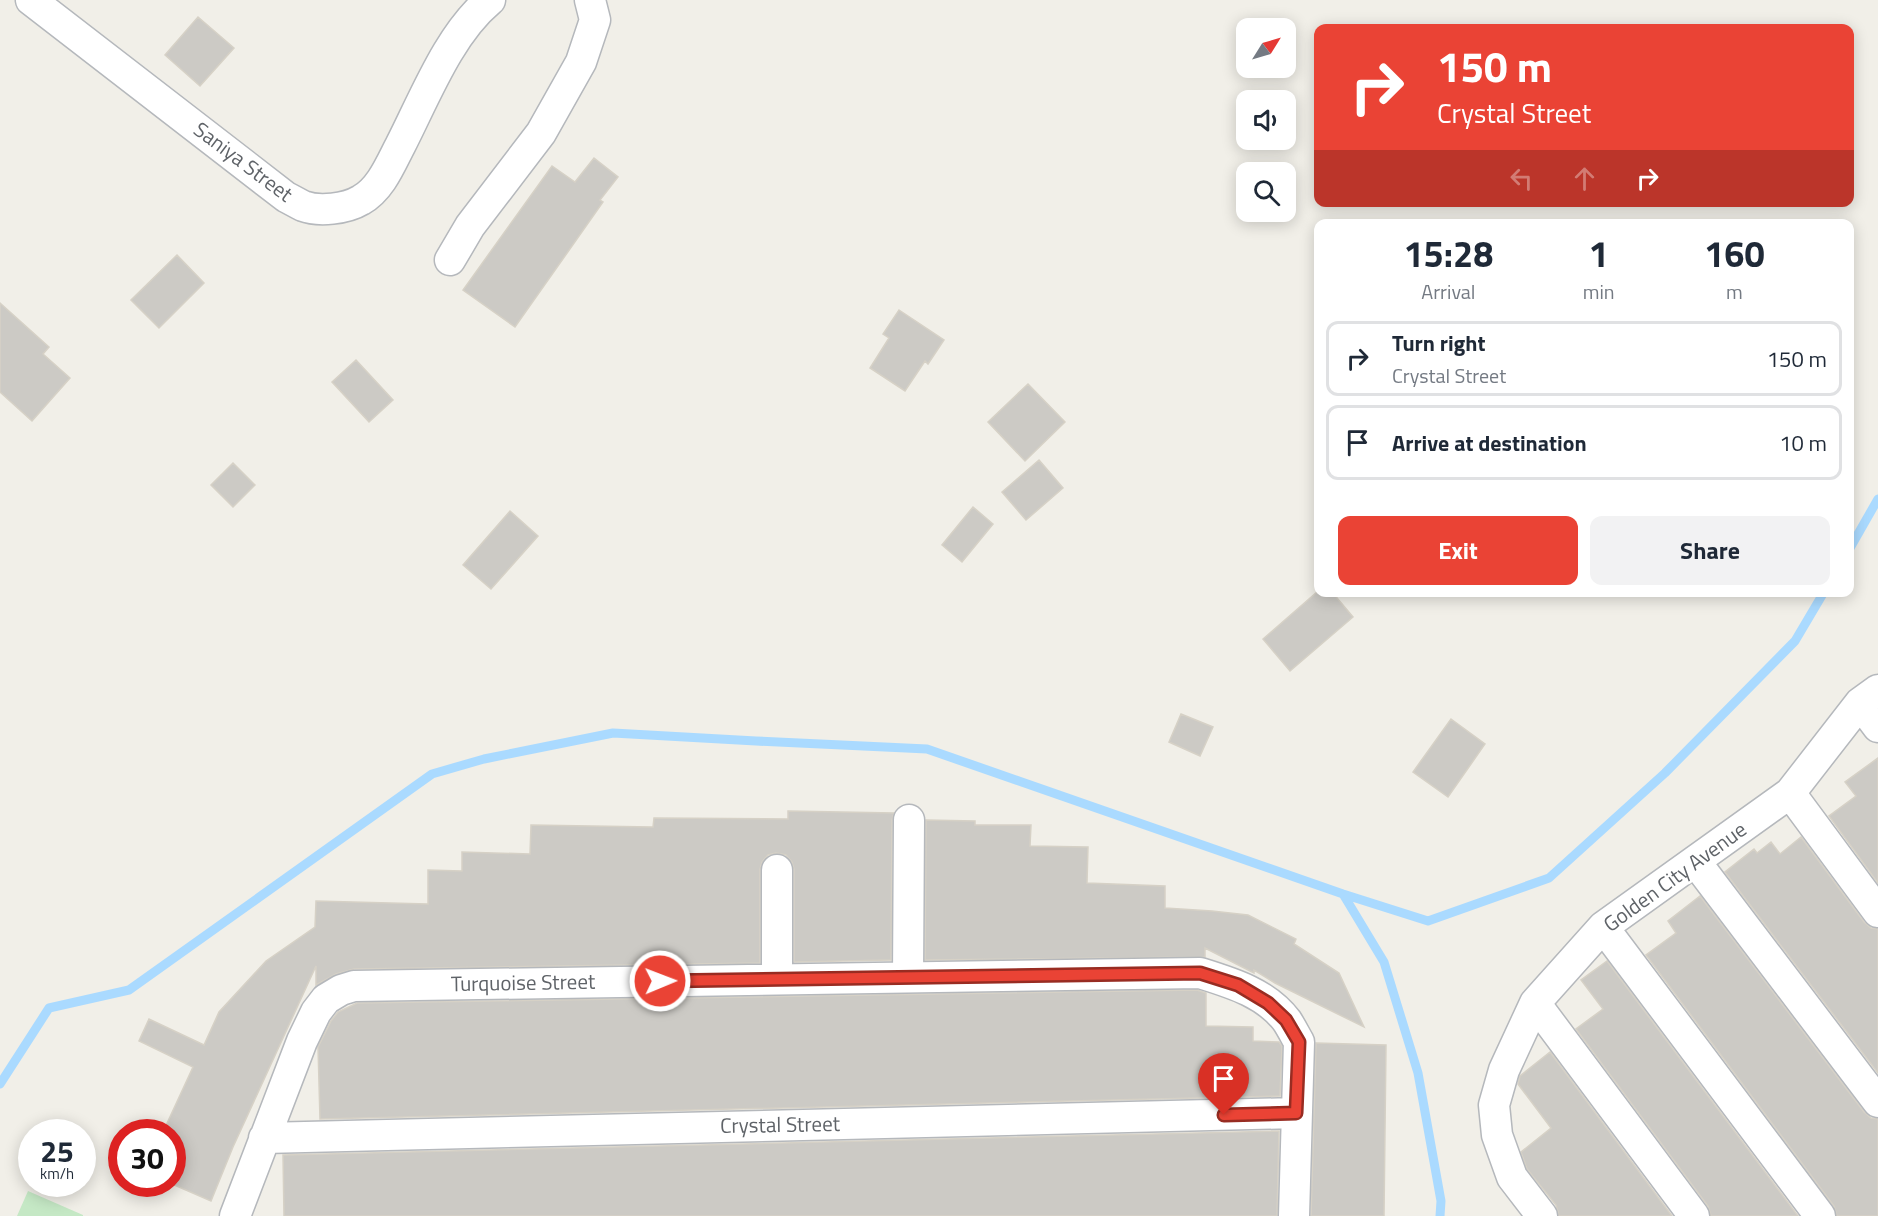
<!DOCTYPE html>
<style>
:root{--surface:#fff;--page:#f2f2f3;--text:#1f2937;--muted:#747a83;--line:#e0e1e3;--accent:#ea4335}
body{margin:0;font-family:"Titillium Web",sans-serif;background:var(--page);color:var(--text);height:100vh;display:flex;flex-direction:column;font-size:22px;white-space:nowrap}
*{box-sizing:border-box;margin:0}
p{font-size:20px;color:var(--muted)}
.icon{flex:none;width:33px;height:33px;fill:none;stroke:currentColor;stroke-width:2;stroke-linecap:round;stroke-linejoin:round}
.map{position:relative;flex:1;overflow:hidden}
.drawer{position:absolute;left:1314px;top:219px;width:540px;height:378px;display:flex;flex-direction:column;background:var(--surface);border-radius:12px;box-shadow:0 3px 15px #0003}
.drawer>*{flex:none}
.hud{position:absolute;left:1314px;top:24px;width:540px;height:183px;border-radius:12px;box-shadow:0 3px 15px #0003;background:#ea4335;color:#fff;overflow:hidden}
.needle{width:39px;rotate:53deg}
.buttons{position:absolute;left:1236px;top:18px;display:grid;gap:12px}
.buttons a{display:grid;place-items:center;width:60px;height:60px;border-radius:12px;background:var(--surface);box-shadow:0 3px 15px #0003;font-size:30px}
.speed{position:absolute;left:18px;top:1119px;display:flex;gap:12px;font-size:30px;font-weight:700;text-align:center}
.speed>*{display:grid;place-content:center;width:78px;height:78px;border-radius:50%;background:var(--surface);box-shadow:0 3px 15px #0003;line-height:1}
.speed small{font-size:15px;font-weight:400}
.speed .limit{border:9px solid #d22;background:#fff;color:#111}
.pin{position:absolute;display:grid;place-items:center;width:51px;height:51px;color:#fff;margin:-62px -26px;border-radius:50% 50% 50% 0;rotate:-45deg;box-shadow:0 0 6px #0007}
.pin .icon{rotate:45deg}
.me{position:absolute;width:66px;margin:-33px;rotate:89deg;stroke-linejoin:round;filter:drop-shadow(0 0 4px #0008)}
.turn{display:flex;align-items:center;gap:21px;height:126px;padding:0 24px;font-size:27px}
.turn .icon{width:78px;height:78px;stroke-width:2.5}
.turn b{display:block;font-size:42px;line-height:51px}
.lanes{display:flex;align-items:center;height:57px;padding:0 24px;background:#0003;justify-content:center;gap:30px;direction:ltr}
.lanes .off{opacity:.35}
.eta{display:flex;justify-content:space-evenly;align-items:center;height:102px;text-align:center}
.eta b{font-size:36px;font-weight:700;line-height:42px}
.action{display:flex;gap:12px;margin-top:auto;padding:12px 24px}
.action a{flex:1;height:69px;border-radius:12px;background:var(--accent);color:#fff;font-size:24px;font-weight:700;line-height:69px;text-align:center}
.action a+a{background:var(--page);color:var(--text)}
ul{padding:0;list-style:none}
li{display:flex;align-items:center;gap:18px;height:75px;margin:0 12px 9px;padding:0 12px;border:3px solid var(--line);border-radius:12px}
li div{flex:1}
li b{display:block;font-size:22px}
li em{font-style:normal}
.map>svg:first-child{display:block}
</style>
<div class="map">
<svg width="1878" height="1216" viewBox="0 0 1878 1216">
<rect width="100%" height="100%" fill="#f1efe8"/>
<!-- green -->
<path fill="#c5e8c5" d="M28,1191L83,1215V1216H17Z"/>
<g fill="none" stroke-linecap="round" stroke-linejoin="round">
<!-- stream -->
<path stroke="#aadaff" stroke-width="9" d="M1850,548L1878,499
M1343,894L1384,962L1418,1073L1441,1201L1440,1216
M0,1084L49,1008L129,990L432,774L484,759L613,733L756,741L927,749L1343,894L1428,921L1549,878L1665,773L1795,641L1824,592"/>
</g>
<!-- building -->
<path fill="#cccac5" stroke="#d6d1c6" stroke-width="1.5" d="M198,17L234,48L200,86L165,55Z
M594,158L618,177L600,200L603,202L515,327L463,290L552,166L575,182Z
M177,255L204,283L159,328L131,300Z
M0,303L49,347L43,354L70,378L32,421L0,392Z
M899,310L944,340L928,364L925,361L905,391L870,368L889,338L883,334Z
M356,360L393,400L369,422L332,382Z
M1028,384L1065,422L1025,461L988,422Z
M1039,460L1063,488L1026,520L1002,492Z
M233,463L255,485L233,507L211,485Z
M973,507L993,524L962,562L942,545Z
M510,511L538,536L491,589L463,565Z
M1317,592H1332L1353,617L1290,671L1263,639Z
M1181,714L1213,727L1200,756L1169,742Z
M1451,719L1485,744L1448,797L1413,772Z
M1878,758V883L1829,816L1856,796L1845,782Z
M788,811L894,813L892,820L891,960L794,962V869L792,862L786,855L776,853L768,855L762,862L760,869V963L354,969L336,974L316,985V966L233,1147L211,1201L172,1184V1132H163L193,1067L139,1041L149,1019L204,1045L219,1012L266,961L315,927L316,901L428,904V870L462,871V852L530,854L531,825L653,827L654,818L788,819Z
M926,820L975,821V825H1031L1030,846L1088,847L1087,883L1165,886V908L1212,911L1248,915L1296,939L1294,944L1339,973L1364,1027L1275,983L1254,970V973L1205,948V957L925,960Z
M1801,837L1864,922L1871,928L1878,929V1073L1725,872L1754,849L1757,853L1771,842L1780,854Z
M1700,896L1864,1112L1871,1118L1878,1119V1216H1837L1834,1206L1646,955L1676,933L1668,921Z
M1607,961L1798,1216H1711L1708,1206L1576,1029L1603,1009L1581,980Z
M1197,990L1206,993V1026L1253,1027V1041L1279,1042L1282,1046L1280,1096L320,1119L318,1047L331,1021L338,1012L357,1003Z
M1316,1043L1386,1045L1384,1216H1311Z
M1550,1052L1672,1216H1559L1556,1205L1527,1169L1521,1152L1551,1128L1518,1084L1520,1076Z
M1279,1131L1277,1216H284L283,1155Z"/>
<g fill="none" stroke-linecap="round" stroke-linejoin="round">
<!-- street casing -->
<g stroke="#b5b8bc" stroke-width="33">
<path id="street" d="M31,0L286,197C292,200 297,203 303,206C319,212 346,209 361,200C381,189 391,163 401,144C425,97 449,34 490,0
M450,260L470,226L541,133L581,62L595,20L590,0
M1860,703L1878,727
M1790,793L1878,912
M1695,861L1878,1102
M777,870V979
M1603,927L1820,1216
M908,977L909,820
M1535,1003L1694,1216
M264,1138L1296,1113
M235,1216L302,1041L316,1012L326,999L341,990L354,986L1200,973C1232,983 1266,993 1287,1021C1291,1027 1295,1035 1299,1042L1294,1216
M1542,1216L1512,1177L1497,1135L1494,1105L1504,1070L1535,1003L1603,927L1790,793L1860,703L1878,690"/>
</g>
<!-- street -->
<use href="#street" stroke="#fff" stroke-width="30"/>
</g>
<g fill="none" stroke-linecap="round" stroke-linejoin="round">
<!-- route casing -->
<g stroke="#982c22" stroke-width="15">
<path id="route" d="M660,981L1200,973L1238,985L1268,1003L1286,1020L1299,1042L1296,1113L1224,1115"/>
</g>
<!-- route -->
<use href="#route" stroke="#ea4335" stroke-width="10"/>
</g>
<g text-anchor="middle" stroke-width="5" stroke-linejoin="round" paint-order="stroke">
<!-- street labels -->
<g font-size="21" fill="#5f6368" stroke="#fff">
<text transform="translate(243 162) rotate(37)" y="7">Saniya Street</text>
<text transform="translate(1675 877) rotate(-36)" y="7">Golden City Avenue</text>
<text transform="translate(523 983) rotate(-1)" y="7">Turquoise Street</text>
<text transform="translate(780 1125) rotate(-1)" y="7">Crystal Street</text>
</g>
</g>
</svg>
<div class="buttons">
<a><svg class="needle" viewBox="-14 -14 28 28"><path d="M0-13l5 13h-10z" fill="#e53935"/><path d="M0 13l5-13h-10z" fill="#747a83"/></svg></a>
<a><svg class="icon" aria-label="sound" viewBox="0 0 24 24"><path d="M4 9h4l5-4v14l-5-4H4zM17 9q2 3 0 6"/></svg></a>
<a><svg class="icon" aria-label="search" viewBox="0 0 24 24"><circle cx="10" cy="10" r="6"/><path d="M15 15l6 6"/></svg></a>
</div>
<div class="speed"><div>25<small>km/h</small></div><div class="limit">30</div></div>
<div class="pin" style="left:1224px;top:1115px;background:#d93025"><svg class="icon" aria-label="arrive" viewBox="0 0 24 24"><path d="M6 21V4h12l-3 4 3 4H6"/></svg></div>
<svg class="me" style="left:660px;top:981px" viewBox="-20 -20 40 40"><circle r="17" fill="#ea4335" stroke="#fff" stroke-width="3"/><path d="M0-11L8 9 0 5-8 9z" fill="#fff"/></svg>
<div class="hud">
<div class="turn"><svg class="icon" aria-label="right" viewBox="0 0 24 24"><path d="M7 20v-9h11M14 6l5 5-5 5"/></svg><div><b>150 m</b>Crystal Street</div></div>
<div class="lanes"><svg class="icon off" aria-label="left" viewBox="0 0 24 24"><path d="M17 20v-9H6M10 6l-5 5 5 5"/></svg><svg class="icon off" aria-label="ahead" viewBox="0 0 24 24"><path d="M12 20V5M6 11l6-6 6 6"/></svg><svg class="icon" aria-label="right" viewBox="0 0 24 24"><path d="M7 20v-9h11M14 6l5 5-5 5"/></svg></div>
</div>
<section class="drawer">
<div class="eta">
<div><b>15:28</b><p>Arrival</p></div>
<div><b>1</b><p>min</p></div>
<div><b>160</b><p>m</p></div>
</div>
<ul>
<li><svg class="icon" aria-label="right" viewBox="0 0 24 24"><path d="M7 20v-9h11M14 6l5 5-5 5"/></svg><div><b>Turn right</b><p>Crystal Street</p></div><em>150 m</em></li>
<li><svg class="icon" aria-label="arrive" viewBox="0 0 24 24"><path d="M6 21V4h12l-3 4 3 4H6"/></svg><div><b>Arrive at destination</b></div><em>10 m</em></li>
</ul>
<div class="action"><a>Exit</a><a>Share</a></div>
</section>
</div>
